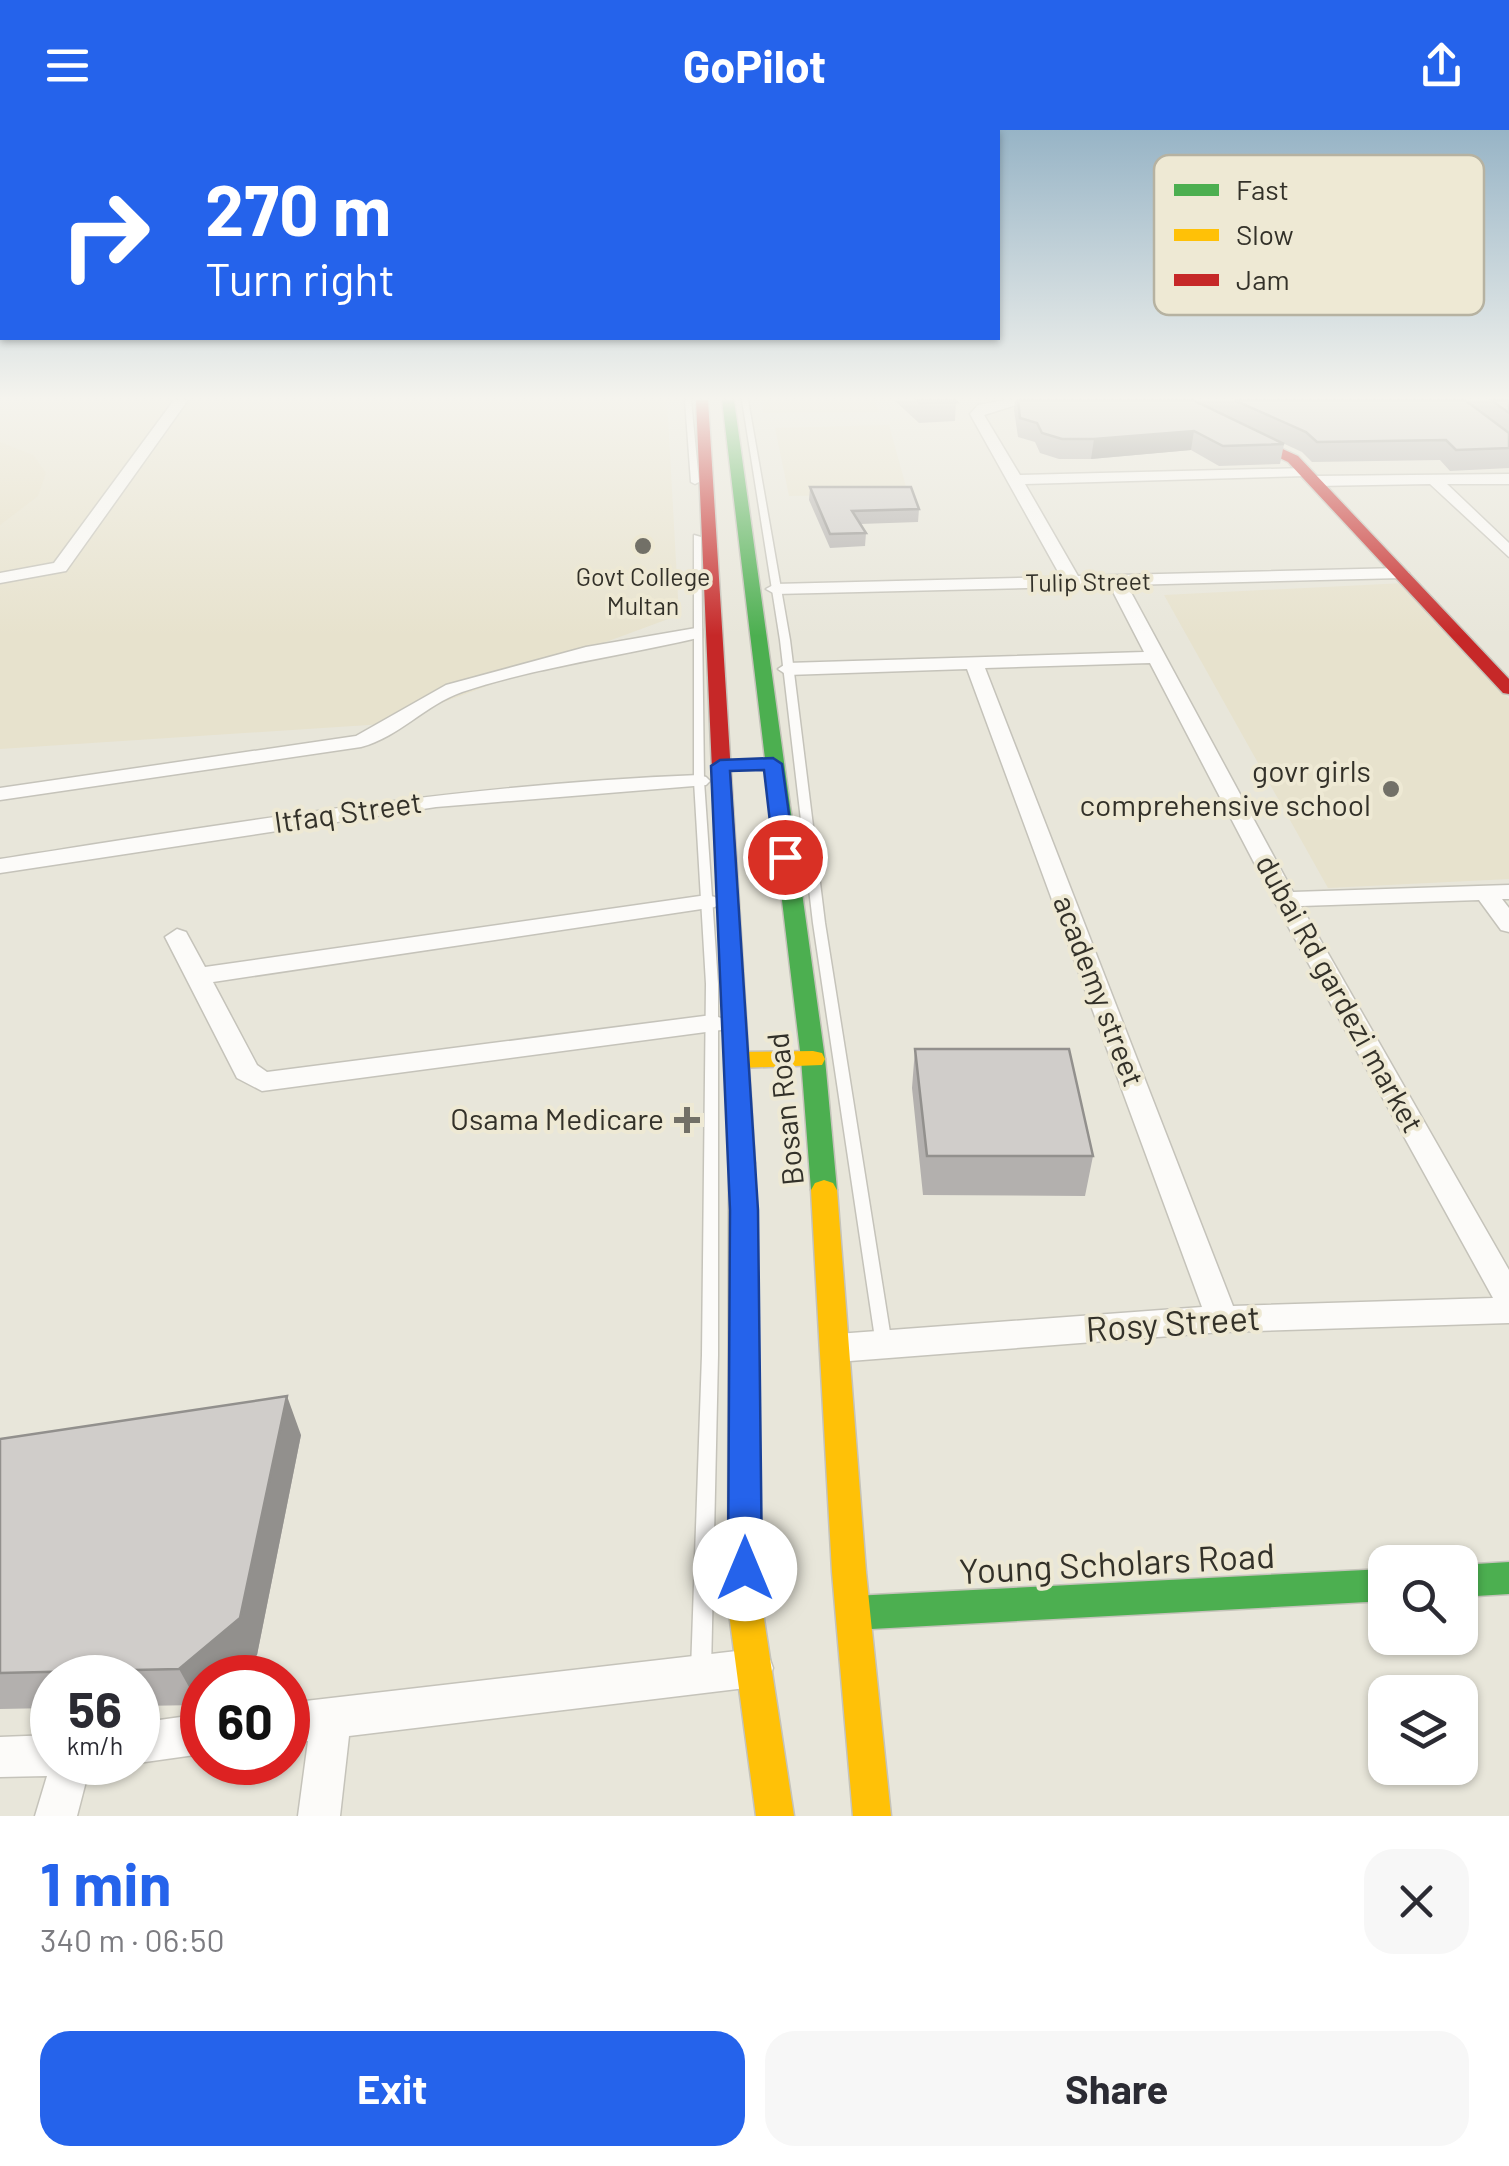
<!DOCTYPE html>
<meta charset="utf-8">
<style>
:root{--surface:#fff;--page:#f7f7f7;--text:#2b2b33;--muted:#7c7c81;--accent:#2563eb}
body{margin:0;font-family:Barlow,sans-serif;background:var(--page);color:var(--text);height:100vh;display:flex;flex-direction:column;font-size:38px;white-space:nowrap}
*{box-sizing:border-box;margin:0}
p{font-size:32px;color:var(--muted)}
.icon{flex:none;width:55px;height:55px;fill:none;stroke:currentColor;stroke-width:2;stroke-linecap:round;stroke-linejoin:round}
.map{position:relative;height:1686px;overflow:hidden}
.sheet{display:flex;flex-direction:column;background:var(--surface);flex:1}
.sheet>*{flex:none}
.banner{position:absolute;left:0px;top:0px;width:1000px;height:210px;box-shadow:0 2px 8px #0004;background:#2563eb;color:#fff;overflow:hidden}
.controls{position:absolute;left:1368px;top:1415px;display:grid;gap:20px}
.controls a{display:grid;place-items:center;width:110px;height:110px;border-radius:20px;background:var(--surface);box-shadow:0 2px 8px #0004;font-size:50px}
.speed{position:absolute;left:30px;top:1525px;display:flex;gap:20px;font-size:50px;font-weight:700;text-align:center}
.speed>*{display:grid;place-content:center;width:130px;height:130px;border-radius:50%;background:var(--surface);box-shadow:0 2px 8px #0004;line-height:1}
.speed small{font-size:25px;font-weight:400}
.speed .limit{border:15px solid #d22;background:#fff;color:#111}
.pin{position:absolute;display:grid;place-items:center;width:85px;height:85px;color:#fff;margin:-42px;border:5px solid #fff;border-radius:50%;box-shadow:0 2px 10px #0007}
.me{position:absolute;width:110px;margin:-55px;rotate:0deg;stroke-linejoin:round;filter:drop-shadow(0 0 8px #0008)}
.turn{display:flex;align-items:center;gap:35px;height:210px;padding:0 40px;font-size:45px}
.turn .icon{width:130px;height:130px;stroke-width:2.5}
.turn b{display:block;font-size:70px;line-height:85px}
.round{display:grid;place-items:center;flex:none;width:105px;height:105px;border-radius:30px;background:var(--page)}
.headline{display:flex;align-items:center;justify-content:space-between;height:170px;padding:0 40px}
h1{font-size:60px;font-weight:700;line-height:75px;color:var(--accent)}
.action{display:flex;gap:20px;margin-top:auto;padding:20px 40px}
.action a{flex:1;height:115px;border-radius:30px;background:var(--accent);color:#fff;font-size:40px;font-weight:700;line-height:115px;text-align:center}
.action a+a{background:var(--page);color:var(--text)}
header{display:flex;justify-content:space-between;align-items:center;height:130px;padding:0 40px;background:var(--accent);color:#fff;font-size:45px;font-weight:700}
.map>svg:first-child{display:block}
</style>
<header><svg class="icon" aria-label="menu" viewBox="0 0 24 24"><path d="M4 6h16M4 12h16M4 18h16"/></svg>GoPilot<svg class="icon" aria-label="share" viewBox="0 0 24 24"><path d="M12 15V3M7 8l5-5 5 5M5 13v7h14v-7"/></svg></header>
<div class="map">
<svg width="1509" height="1686" viewBox="0 0 1509 1686">
<rect width="100%" height="100%" fill="#e8e6da"/>
<!-- built -->
<path fill="#e7e2cd" d="M0,270H667L679,485L384,594L0,619Z
M764,270H875L879,282L763,283Z
M889,295L908,364L789,366L775,298Z
M1405,453L1509,569V749L1328,758L1164,465Z"/>
<!-- green -->
<path fill="#e6dfc6" d="M0,312L33,325L46,343L38,366L0,395Z"/>
<g fill="none" stroke-linecap="round" stroke-linejoin="round">
<!-- lane casing -->
<g stroke="#c5c3ba" stroke-width="3">
<path id="lane" d="M685,270H691L699,352L695,354L691,352Z
M742,270H748L790,510L825,793L892,1215L890,1220L884,1222L878,1220L876,1215L813,793L780,510Z
M694,405L701,407L704,651L718,854V1225L711,1541L708,1548L701,1551L694,1548L691,1541L702,1225L706,854L694,651Z"/>
</g>
<!-- street casing -->
<g stroke="#c5c3ba" stroke-width="3">
<path id="street" d="M174,270H188L66,441L0,453V443L54,433Z
M1005,270H1032L984,285L1020,345L1306,338L1313,342L1306,346L1025,354L1078,446L1401,438L1409,443L1401,448L1127,455L1293,762L1509,755V769H1502L1509,778V802L1501,800L1479,770L1301,776L1509,1140V1193L1222,1202L837,1232L826,1228L821,1218L826,1208L837,1204L1202,1177L967,539L787,545L778,539L787,533L1144,522L1110,456L775,464L766,459L775,454L1061,447L970,284L978,275ZM1150,533L1273,769L1493,1168L1233,1176L985,538Z
M1509,344V354H1447L1509,413V427L1430,354L1315,356L1307,351L1315,346Z
M696,498L702,499V507C622,526 541,536 462,562C425,575 399,607 361,617L0,670V658L356,606L446,555L586,517Z
M699,645L706,647L710,651L706,655L436,677L0,743V729C232,693 463,654 699,645Z
M707,765L715,767L719,772L715,777L213,852L257,935L267,942L712,885L721,888L725,894L721,900L262,961L237,948L165,807L177,799L186,802L205,837Z
M754,1519L768,1524L773,1538L768,1552L754,1557L349,1606L340,1686H298L308,1611L288,1613V1573Z
M202,1584V1624L138,1633L136,1632L138,1593Z
M52,1605V1632H91L77,1686H35L47,1646L0,1647V1607Z"/>
</g>
<!-- fast casing -->
<g stroke="#c5c3ba" stroke-width="3">
<path id="fast" d="M722,270H734L825,929L837,1060L833,1067L824,1070L815,1067L811,1060L801,929Z
M1509,1432V1464L1460,1467V1435Z
M1385,1439V1471L853,1500L841,1495L836,1483L841,1471L853,1466Z"/>
</g>
<!-- slow casing -->
<g stroke="#c5c3ba" stroke-width="3">
<path id="slow" d="M813,921L822,923L825,929L822,935L739,938L730,936L727,930L730,924L739,922Z
M742,1023L751,1026L755,1033L762,1476L794,1686H756L728,1476L729,1033L733,1026Z
M824,1050L833,1053L837,1060L866,1442L891,1686H853L832,1442L811,1060L815,1053Z"/>
</g>
<!-- jam casing -->
<g stroke="#c5c3ba" stroke-width="3">
<path id="jam" d="M696,270H708L755,1033L751,1040H733L729,1033Z
M1160,270H1175L1298,326L1509,549V564L1503,563L1288,332Z"/>
</g>
<!-- lane -->
<use href="#lane" fill="#fcfbf9" fill-rule="evenodd"/>
<!-- street -->
<use href="#street" fill="#fcfbf9" fill-rule="evenodd"/>
<!-- fast -->
<use href="#fast" fill="#4caf50" fill-rule="evenodd"/>
<!-- slow -->
<use href="#slow" fill="#ffc107" fill-rule="evenodd"/>
<!-- jam -->
<use href="#jam" fill="#c62828" fill-rule="evenodd"/>
</g>
<!-- wall -->
<path fill="#b3b0ae" d="M894,270H956L955,291L919,293Z
M1015,270H1509V338L1450,341L1440,330L1312,332L1302,322L1267,306L1284,314L1280,334L1219,336L1191,320L1091,329H1059L1040,323L1035,312L1018,307L1014,280Z
M810,357L919,379L918,392L860,394L866,403L865,416L830,418L809,370Z
M915,919L1093,1026L1085,1066L923,1065L912,958Z
M301,1305L257,1525L199,1575L138,1576V1548H52V1578L0,1579V1309Z"/>
<!-- shaded-wall -->
<path fill="#92908d" d="M1194,301L1191,320L1091,329L1094,309Z
M287,1266L301,1305L257,1525L231,1548H202V1572L199,1575L179,1539Z"/>
<!-- building -->
<path fill="#d0cdca" stroke="#92908d" stroke-width="2.5" d="M917,270H956L957,272L920,273Z
M1018,270H1193L1284,314L1223,316L1194,301L1094,309H1062L1042,303L1037,293L1020,288Z
M1234,270H1465L1509,303V318L1456,320L1446,310L1317,312L1306,302Z
M1491,270H1509V283Z
M810,357H911L919,379L852,381L866,403L830,404Z
M915,919H1069L1093,1026H927Z
M287,1266L240,1488L179,1539L0,1543V1309Z"/>
<!-- sky -->
<linearGradient id="sky" x2="0" y2="1"><stop stop-color="#97b4c6"/><stop offset="0.53" stop-color="#f5f4ee"/><stop offset="1" stop-color="#f5f4ee" stop-opacity="0"/></linearGradient>
<rect width="1509" height="506" fill="url(#sky)"/>
<!-- route -->
<path fill="#2563eb" stroke="#184099" stroke-width="2.5" d="M773,628L782,634L795,727L792,731L785,733L774,727L764,640L730,641L758,1080L762,1439L757,1450L745,1455L733,1450L728,1439L730,1080L711,636L720,630Z"/>
<!-- markers -->
<g fill="#727067" stroke="#eee9d4" stroke-width="4">
<circle cx="643" cy="416" r="10"/>
<circle cx="1391" cy="659" r="10"/>
<path d="M682 975h10v10h10v10h-10v10h-10v-10h-10v-10h10z"/>
</g>
<g text-anchor="middle" stroke-width="8" stroke-linejoin="round" paint-order="stroke">
<!-- far-poi labels -->
<g font-size="25" fill="#333129" stroke="#eee9d4">
<text x="643" y="456">Govt College<tspan x="643" dy="29">Multan</tspan></text>
</g>
<!-- far-street labels -->
<g font-size="25" fill="#333129" stroke="#eee9d4">
<text transform="translate(1088 452) rotate(-1)" y="9">Tulip Street</text>
</g>
<!-- poi labels -->
<g font-size="30" fill="#333129" stroke="#eee9d4" text-anchor="end">
<text x="1371" y="652">govr girls<tspan x="1371" dy="34">comprehensive school</tspan></text>
<text x="664" y="1000">Osama Medicare</text>
</g>
<!-- street labels -->
<g font-size="30" fill="#333129" stroke="#eee9d4">
<text transform="translate(348 683) rotate(-8)" y="10">Itfaq Street</text>
<text transform="translate(1098 861) rotate(69)" y="10">academy street</text>
<text transform="translate(1339 864) rotate(61)" y="10">dubai Rd gardezi market</text>
<text transform="translate(786 979) rotate(-96)" y="10">Bosan Road</text>
</g>
<!-- near-street labels -->
<g font-size="35" fill="#333129" stroke="#eee9d4">
<text transform="translate(1173 1194) rotate(-4)" y="12">Rosy Street</text>
<text transform="translate(1117 1434) rotate(-3)" y="12">Young Scholars Road</text>
</g>
</g>
<!-- legend -->
<rect x="1154" y="25" width="330" height="160" rx="15" fill="#eee9d4" stroke="#b6b2a1" stroke-width="2.5"/>
<rect x="1174" y="54" width="45" height="12" fill="#4caf50"/>
<rect x="1174" y="99" width="45" height="12" fill="#ffc107"/>
<rect x="1174" y="144" width="45" height="12" fill="#c62828"/>
<g font-size="28" fill="#333129">
<text x="1236" y="70">Fast</text>
<text x="1236" y="115">Slow</text>
<text x="1236" y="160">Jam</text>
</g>
</svg>
<div class="controls">
<a><svg class="icon" aria-label="search" viewBox="0 0 24 24"><circle cx="10" cy="10" r="6"/><path d="M15 15l6 6"/></svg></a>
<a><svg class="icon" aria-label="layers" viewBox="0 0 24 24"><path d="M12 4l9 5-9 5-9-5zM3 14l9 5 9-5"/></svg></a>
</div>
<div class="speed"><div>56<small>km/h</small></div><div class="limit">60</div></div>
<div class="pin" style="left:785px;top:727px;background:#d93025"><svg class="icon" aria-label="arrive" viewBox="0 0 24 24"><path d="M6 21V4h12l-3 4 3 4H6"/></svg></div>
<svg class="me" style="left:745px;top:1439px" viewBox="-20 -20 40 40"><circle r="19" fill="#fff"/><path d="M0-13L10 11 0 6-10 11z" fill="#2563eb"/></svg>
<div class="banner">
<div class="turn"><svg class="icon" aria-label="right" viewBox="0 0 24 24"><path d="M7 20v-9h11M14 6l5 5-5 5"/></svg><div><b>270 m</b>Turn right</div></div>
</div>
</div>
<section class="sheet">
<div class="headline"><div><h1>1 min</h1><p>340 m · 06:50</p></div><a class="round"><svg class="icon" aria-label="close" viewBox="0 0 24 24"><path d="M6 6l12 12M18 6L6 18"/></svg></a></div>
<div class="action"><a>Exit</a><a>Share</a></div>
</section>
